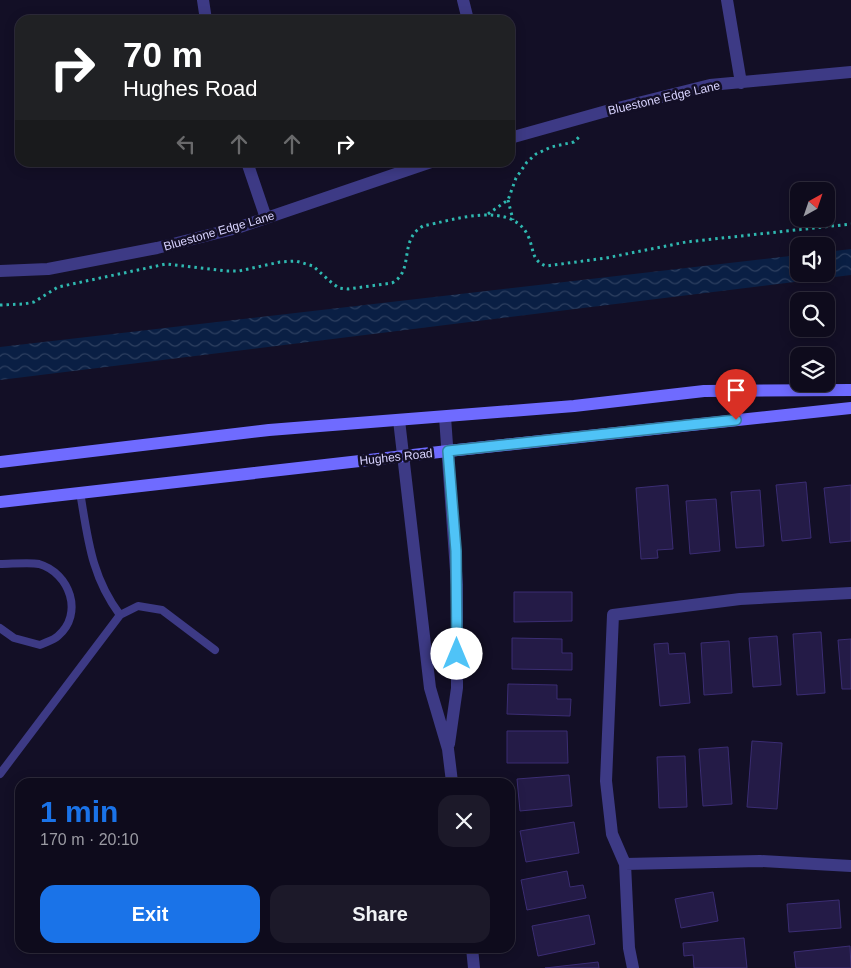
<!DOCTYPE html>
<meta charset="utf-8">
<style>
:root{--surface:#0e0b1c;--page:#1c1929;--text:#f1f3f6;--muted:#9b9ba3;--line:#2e2b3b;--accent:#1a73e8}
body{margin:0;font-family:Helvetica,sans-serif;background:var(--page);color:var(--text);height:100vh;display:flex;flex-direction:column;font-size:19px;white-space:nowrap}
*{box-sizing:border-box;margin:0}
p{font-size:16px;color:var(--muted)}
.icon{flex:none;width:28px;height:28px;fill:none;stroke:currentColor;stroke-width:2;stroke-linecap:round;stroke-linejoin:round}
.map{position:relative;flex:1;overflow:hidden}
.details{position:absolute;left:15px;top:778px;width:500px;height:175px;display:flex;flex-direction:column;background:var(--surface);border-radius:15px;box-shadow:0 2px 12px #0003,0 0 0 1px var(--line)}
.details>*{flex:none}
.guide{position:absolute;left:15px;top:15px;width:500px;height:152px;border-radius:15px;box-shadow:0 2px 12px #0003,0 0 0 1px var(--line);background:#202124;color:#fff;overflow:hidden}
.needle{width:32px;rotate:40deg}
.tools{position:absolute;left:790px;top:182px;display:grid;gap:10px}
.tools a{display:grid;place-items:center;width:45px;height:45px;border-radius:10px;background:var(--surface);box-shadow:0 2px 12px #0003,0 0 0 1px var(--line);font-size:25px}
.pin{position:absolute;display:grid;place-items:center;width:42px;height:42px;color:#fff;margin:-51px -21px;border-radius:50% 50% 50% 0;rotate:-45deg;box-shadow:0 0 5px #0007}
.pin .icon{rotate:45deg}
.me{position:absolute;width:55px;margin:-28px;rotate:0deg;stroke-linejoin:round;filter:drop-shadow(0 0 4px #0008)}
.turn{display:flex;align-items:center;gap:18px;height:105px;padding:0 25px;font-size:22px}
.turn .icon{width:65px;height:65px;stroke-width:2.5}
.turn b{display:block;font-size:35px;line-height:42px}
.lanes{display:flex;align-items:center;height:48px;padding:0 25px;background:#0003;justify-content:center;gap:25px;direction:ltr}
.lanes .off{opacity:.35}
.round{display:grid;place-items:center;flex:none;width:52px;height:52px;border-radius:15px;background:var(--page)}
.headline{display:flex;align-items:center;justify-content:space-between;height:85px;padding:0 25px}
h1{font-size:30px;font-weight:600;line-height:38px;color:var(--accent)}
.cta{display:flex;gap:10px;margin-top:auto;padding:10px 25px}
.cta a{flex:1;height:58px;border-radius:15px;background:var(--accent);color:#fff;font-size:20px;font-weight:600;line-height:58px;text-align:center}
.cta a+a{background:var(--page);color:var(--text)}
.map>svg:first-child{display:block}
</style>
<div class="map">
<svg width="851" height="968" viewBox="0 0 851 968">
<defs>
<pattern id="water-waves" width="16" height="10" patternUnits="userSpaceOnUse" patternTransform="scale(1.25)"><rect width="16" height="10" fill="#0a1f44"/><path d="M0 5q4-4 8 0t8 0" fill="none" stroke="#2d3f60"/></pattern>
</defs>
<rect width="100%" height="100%" fill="#130f26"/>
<!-- water -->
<path fill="url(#water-waves)" d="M851,249V275L0,380V347L799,255V274H826V252Z"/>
<!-- building -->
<path fill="#241b47" stroke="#3b2d73" d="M806,482L811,538L782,541L776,485Z
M668,485L673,549L657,550L658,558L641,559L636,488Z
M851,485V541L830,543L824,488Z
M760,490L764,546L736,548L731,492Z
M716,499L720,551L690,554L686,501Z
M514,592H572V621L514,622Z
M821,632L825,693L797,695L793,634Z
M777,636L781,685L753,687L749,638Z
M512,638L562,639V653H572V670L512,669Z
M851,639V689H842L838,640Z
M729,641L732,693L704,695L701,643Z
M668,643L669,654L685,653L690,703L660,706L654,644Z
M508,684L557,685V699H571L570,716L507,714Z
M507,731H567L568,763H507Z
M752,741L782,743L777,809L747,807Z
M728,747L732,804L703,806L699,749Z
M685,756L687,807L659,808L657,757Z
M569,775L572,806L520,811L517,779Z
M574,822L579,853L526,862L520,831Z
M567,871L570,887L583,885L586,898L527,910L521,880Z
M713,892L718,921L681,928L675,899Z
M839,900L841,928L789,932L787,904Z
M589,915L595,944L538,956L532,926Z
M744,938L747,968H694L693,955L684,956L683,943Z
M850,946L851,968H796L794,952Z
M598,962L599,968H545Z"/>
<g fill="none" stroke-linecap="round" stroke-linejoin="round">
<!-- path -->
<path stroke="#2fb8b0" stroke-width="3" stroke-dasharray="2.5 4" stroke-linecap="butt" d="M508,200L513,220
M488,214L508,200L516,178L527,162L536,154L551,147L574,142L580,136
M0,305L24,304L34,302L58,287L166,264L226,271H239L280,262L296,261L313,266L332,283L339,288L348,289L392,283C415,271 398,240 423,226C454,220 513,199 529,238C534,251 532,261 546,266L606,258L686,242L851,224"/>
<!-- service -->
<path stroke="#3d3a85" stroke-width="8" d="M0,564C11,564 30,562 39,564C70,573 84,614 58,636C54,640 46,642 40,645L14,638L0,628
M120,615L138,606L162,610L215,650
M0,774L120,615C91,576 88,539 80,492"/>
<!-- minor -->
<path stroke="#3d3a85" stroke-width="12" d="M203,0L206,20
M463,0L468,20
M727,0L741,83
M510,138L610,110L710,85L851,72
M247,162L266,218
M0,271L48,269L157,248L237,228L431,162
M445,417L457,585V688L449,744
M399,420L430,688L448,749L452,782
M851,593L740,599L613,615L606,781L612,834L625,864L760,861L851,866
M625,864L629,948L633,968
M472,948L474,968"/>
<!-- secondary -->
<path stroke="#6f6bff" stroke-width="12" d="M0,462L269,430L574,406L704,391L851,390
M0,502L448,451L851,408"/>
</g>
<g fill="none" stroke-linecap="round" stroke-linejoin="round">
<!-- route casing -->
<g stroke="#337fa1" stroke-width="12">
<path id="route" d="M457,654L456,551L448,451L736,420"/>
</g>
<!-- route -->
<use href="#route" stroke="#4fc3f7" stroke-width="9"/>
</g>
<g text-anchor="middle" stroke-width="5" stroke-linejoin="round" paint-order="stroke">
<!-- street labels -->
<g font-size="12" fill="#d9d4ff" stroke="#130f26">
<text transform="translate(664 98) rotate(-13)" y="4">Bluestone Edge Lane</text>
<text transform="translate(219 231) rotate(-16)" y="4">Bluestone Edge Lane</text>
<text transform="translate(396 457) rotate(-6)" y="4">Hughes Road</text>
</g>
</g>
</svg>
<div class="tools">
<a><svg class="needle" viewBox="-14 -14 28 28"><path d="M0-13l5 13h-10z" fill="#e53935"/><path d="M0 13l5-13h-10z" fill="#9b9ba3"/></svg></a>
<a><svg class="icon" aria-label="sound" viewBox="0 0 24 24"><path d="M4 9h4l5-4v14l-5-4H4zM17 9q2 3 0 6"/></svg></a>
<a><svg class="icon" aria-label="search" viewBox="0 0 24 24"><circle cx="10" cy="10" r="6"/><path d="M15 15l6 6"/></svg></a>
<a><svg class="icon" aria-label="layers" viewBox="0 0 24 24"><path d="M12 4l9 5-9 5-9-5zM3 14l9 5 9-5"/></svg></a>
</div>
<div class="pin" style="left:736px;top:420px;background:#d93025"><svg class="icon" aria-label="arrive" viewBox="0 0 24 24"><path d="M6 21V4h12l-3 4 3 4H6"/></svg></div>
<svg class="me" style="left:457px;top:654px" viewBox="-20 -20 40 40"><circle r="19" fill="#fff"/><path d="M0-13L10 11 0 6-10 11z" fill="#4fc3f7"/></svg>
<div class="guide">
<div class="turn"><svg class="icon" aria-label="right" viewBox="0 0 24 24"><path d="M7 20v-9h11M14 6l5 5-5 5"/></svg><div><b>70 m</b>Hughes Road</div></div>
<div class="lanes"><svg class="icon off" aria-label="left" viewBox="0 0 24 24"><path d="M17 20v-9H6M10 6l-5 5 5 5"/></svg><svg class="icon off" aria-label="ahead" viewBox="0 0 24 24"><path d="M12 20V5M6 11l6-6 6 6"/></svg><svg class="icon off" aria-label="ahead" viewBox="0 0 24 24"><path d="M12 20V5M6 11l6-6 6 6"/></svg><svg class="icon" aria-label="right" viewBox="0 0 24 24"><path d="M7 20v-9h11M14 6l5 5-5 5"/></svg></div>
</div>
<section class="details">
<div class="headline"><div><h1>1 min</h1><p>170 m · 20:10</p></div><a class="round"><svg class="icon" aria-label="close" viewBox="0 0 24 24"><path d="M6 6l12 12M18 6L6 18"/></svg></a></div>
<div class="cta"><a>Exit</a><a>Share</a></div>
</section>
</div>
